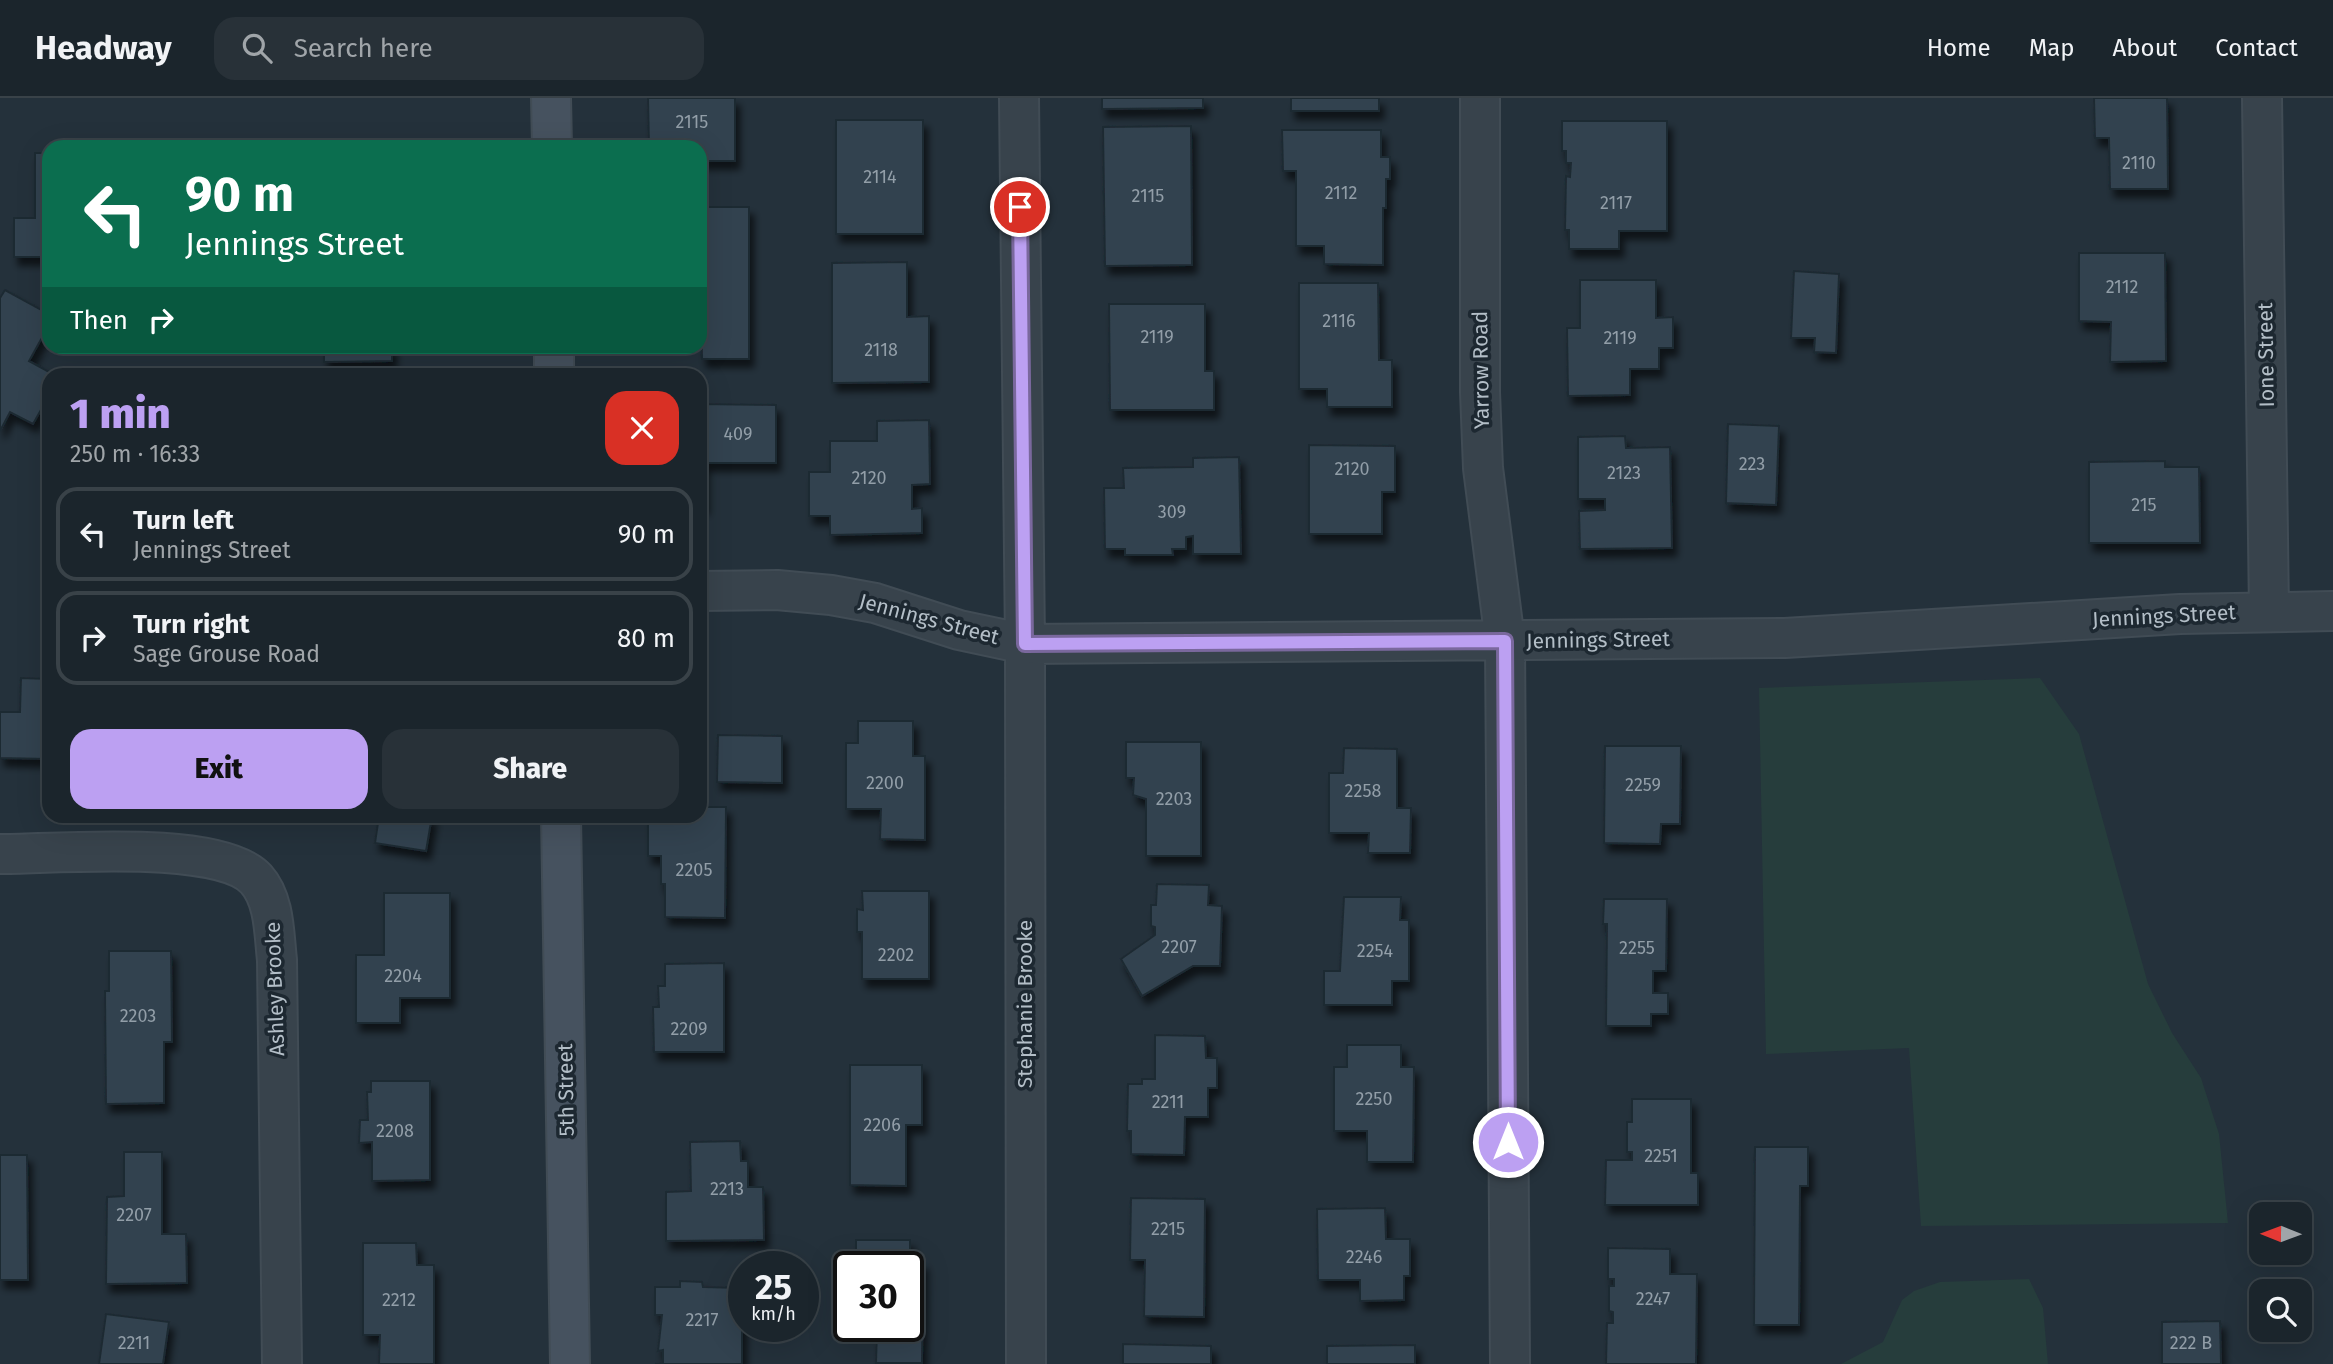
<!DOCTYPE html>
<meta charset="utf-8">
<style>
:root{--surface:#1b252c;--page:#283138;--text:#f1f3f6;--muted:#a0a5a9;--line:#394248;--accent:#bca0f2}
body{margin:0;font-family:"Fira Sans",sans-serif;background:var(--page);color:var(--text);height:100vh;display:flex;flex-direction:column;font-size:26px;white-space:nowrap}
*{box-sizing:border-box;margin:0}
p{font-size:23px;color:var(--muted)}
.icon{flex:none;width:38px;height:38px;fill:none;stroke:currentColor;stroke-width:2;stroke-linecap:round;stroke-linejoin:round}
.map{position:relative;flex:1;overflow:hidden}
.details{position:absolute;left:42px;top:270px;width:665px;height:455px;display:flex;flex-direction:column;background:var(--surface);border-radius:21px;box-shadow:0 7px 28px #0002,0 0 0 2px var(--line)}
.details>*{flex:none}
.banner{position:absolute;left:42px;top:42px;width:665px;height:214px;border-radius:21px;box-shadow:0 7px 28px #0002,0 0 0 2px var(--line);background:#0b6e4f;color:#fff;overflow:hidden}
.needle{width:46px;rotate:271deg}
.tools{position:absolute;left:2249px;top:1104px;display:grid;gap:14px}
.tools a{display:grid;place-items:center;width:63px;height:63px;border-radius:14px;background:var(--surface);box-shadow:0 7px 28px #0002,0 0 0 2px var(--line);font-size:35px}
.speed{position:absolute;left:728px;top:1153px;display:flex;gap:14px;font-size:35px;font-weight:700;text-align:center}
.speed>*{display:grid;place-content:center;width:91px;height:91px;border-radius:50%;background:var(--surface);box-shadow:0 7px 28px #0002,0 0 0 2px var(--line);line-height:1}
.speed small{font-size:18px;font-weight:400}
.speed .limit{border:4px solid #111;border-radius:10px;background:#fff;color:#111}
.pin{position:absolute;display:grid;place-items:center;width:60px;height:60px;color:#fff;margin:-30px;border:4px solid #fff;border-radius:50%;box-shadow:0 2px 7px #0007}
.me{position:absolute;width:77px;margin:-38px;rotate:0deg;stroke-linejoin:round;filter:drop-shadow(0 0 5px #0008)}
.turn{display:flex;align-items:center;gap:24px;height:147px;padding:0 28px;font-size:32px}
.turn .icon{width:91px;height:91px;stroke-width:2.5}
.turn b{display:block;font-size:49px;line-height:60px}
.then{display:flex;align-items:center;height:66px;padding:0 28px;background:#0003;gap:14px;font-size:26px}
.round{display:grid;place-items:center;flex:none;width:74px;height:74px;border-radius:21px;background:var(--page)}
.head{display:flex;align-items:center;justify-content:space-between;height:119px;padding:0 28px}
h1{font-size:42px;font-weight:800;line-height:52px;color:var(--accent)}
.primary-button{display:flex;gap:14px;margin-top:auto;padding:14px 28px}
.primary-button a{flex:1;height:80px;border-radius:21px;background:var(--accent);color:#111;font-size:28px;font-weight:800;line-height:80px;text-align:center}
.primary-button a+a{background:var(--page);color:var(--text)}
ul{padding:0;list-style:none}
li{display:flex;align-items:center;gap:21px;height:94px;margin:0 14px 10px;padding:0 14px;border:4px solid var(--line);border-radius:21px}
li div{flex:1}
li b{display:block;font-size:26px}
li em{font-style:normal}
header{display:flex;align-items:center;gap:42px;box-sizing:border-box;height:98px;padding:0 35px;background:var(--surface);border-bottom:2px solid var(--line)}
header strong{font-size:33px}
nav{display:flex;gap:38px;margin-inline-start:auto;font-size:24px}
.search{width:490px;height:63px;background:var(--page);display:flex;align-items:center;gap:18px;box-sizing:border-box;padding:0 24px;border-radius:21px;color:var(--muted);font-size:26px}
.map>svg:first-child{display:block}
</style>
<header>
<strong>Headway</strong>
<div class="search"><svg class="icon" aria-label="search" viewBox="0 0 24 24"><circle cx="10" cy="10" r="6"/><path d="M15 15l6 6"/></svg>Search here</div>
<nav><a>Home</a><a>Map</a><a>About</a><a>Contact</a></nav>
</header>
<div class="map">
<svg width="2333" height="1266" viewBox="0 0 2333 1266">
<defs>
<filter id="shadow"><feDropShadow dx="4.5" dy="8" stdDeviation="3.5" flood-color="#0009"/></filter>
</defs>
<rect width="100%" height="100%" fill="#24313b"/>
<!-- green -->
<path fill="#263d3c" d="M2040,580L2079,636L2148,886L2172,935L2201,980L2219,1036L2228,1125L1921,1128L1909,950L1766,956L1759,590Z
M2029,1181L2043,1210L2048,1266H1841L1883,1244L1902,1202L1914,1193L1940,1184Z"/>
<!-- building -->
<path fill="#33434f" stroke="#1f2a33" stroke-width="2" fill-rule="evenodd" filter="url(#shadow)" d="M648,0H735V63H700V49H649Z
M1102,0H1203V10L1102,11Z
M1291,0H1379V13H1291Z
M2094,0H2167L2168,91H2110L2109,40H2095Z
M836,22H923V136H836Z
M1562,23H1667V133H1619V151H1569V132H1565L1566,78L1570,79L1571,65H1566V53H1562Z
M1191,28L1192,167L1105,168L1103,29Z
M1282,32H1381V59H1390V81H1386V110H1383V167L1324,166V148H1296V73H1283Z
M328,45L452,46V49H328Z
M35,55H49V159H14V120H35Z
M700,109H749V261H702Z
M2079,155H2165L2166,263L2110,264L2111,224L2079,223Z
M907,164V219L929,218V284L832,285V165Z
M1794,173L1839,176L1836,255L1814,254L1815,240H1791Z
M1580,182H1656V220L1673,219V250H1659V271H1630V297L1568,298L1567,230H1580Z
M1299,185H1378L1379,262H1392V309H1327V291H1299Z
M5,192L49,216V227L29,263L53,276H49V305L46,303L33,326L10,314L0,333V200Z
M1109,206H1205V273H1214V312H1110Z
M324,248H392V263L324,264Z
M700,306L776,307V365H704V408H700Z
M929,322L930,386L912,387V411L922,410V435L830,437V418H809V374H830V343H877V323Z
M1728,326L1779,328L1776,407L1726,405Z
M1625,338L1626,350L1670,349L1672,450L1580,451L1579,413L1605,412V401H1578V339Z
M1309,347L1395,348V394H1382V436H1309Z
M1239,359L1241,456H1193V438L1186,439V451H1172L1173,457H1125V451H1105L1104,390H1124L1123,370L1193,369V360Z
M2165,363V369H2199L2200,445H2089V364Z
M21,580L49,581V661L0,660V614H20Z
M858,623H913V658H925V742L880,741L881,711H846V645H858Z
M718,637L782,638V685L717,684Z
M1126,644H1201V758H1146V701L1133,697L1134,680H1126Z
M1605,648H1681L1680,726H1661L1660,746L1604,745Z
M1344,650L1397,651V710H1411L1410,755H1368L1369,735H1329V675H1343Z
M700,709H726L725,820L665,819V786H661V758H648V718H700Z
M379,718H432L426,753L375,745Z
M1157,786L1209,787L1208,807L1222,808L1220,868H1193L1142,898L1121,861L1155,837V829L1151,828V807H1156Z
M862,793H929V881H862V834H857V811L863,812Z
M384,795H450V900H400V925H356V857H384Z
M1344,799H1401L1400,822H1409V883H1392V907H1324V873H1340Z
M1604,801H1667L1666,873H1653V895H1668V916H1651V928H1606L1607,826H1603Z
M109,853H171L172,944H164V1005L106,1006L105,893H109Z
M724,865V954H654L653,909H659L658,888H665V866Z
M1155,937L1205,938L1206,960H1217V990H1208V1019H1185L1184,1057L1131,1056V1033H1127L1128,986H1142V981H1155Z
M1347,947H1401V969H1414L1413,1064H1367V1033H1334V969H1347Z
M850,967H922V1027H906V1088L850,1087Z
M371,983H430V1082L372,1083V1044L359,1045L360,1022H368L367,994H371Z
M1632,1001H1691V1075H1698V1107H1605L1606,1062H1632V1054H1627V1024H1632Z
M740,1043L741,1063H748V1089H763L764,1142L666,1143V1094L691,1093L690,1044Z
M1755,1049H1808V1088H1800L1799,1227H1754Z
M124,1054H162V1136H186L187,1185L106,1186L107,1099L124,1098Z
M0,1057H27L28,1182H0Z
M1131,1100L1205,1101L1204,1219L1144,1218L1145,1162H1130Z
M1385,1110L1386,1141H1410V1178H1404V1202L1360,1203V1182H1318L1317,1111Z
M856,1142H910V1164H923L922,1265H876L877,1231H844V1165H856ZM849,1169H908V1228H849Z
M363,1145H416L417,1167H434V1266H379L380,1237H363Z
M1608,1150L1670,1151V1176H1697L1696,1266H1606L1607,1225H1613V1214L1609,1213V1188H1614V1181H1608Z
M680,1183L702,1184L703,1189L742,1190V1266H655L663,1265V1252L658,1253L662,1217H655V1189H680Z
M106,1216L169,1224L163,1266H99Z
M2220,1223L2221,1266H2162V1224Z
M1123,1246L1211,1248V1266H1123Z
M1415,1247V1266H1327V1248Z"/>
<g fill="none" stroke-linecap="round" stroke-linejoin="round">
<!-- street casing -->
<g stroke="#414c55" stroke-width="42">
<path id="street" d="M1019,0L1025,546L1026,1266
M1480,0V294L1483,370L1505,543L1510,1266
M2262,0L2269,514
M700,493L777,492L831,497L875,505L959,532L1025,546L1785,540L2180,516L2333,513
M0,756C55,756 219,741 256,781C275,802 274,836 277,862L282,1266"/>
</g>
<!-- secondary casing -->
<g stroke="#414c55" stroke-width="42">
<path id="secondary" d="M551,0L552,49
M554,248V276
M561,718L570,1266"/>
</g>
<!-- street -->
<use href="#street" stroke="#38434c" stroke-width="38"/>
<!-- secondary -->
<use href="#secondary" stroke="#46525f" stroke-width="38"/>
</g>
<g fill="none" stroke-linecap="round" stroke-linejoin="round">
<!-- route casing -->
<g stroke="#7a689d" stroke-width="18">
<path id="route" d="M1020,109L1025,546L1505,543L1508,1044"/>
</g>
<!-- route -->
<use href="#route" stroke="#bca0f2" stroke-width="12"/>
</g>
<g text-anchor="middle" stroke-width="7" stroke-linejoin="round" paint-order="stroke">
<!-- number labels -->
<g font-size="18" fill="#929ea8">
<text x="692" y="30">2115</text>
<text x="2139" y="71">2110</text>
<text x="880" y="85">2114</text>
<text x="1341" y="101">2112</text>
<text x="1148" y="104">2115</text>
<text x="1616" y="111">2117</text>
<text x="2122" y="195">2112</text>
<text x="1339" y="229">2116</text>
<text x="1157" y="245">2119</text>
<text x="1620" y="246">2119</text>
<text x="881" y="258">2118</text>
<text x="738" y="342">409</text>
<text x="1752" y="372">223</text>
<text x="1352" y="377">2120</text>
<text x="1624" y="381">2123</text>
<text x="869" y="386">2120</text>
<text x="2144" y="413">215</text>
<text x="1172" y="420">309</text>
<text x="885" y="691">2200</text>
<text x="1643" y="693">2259</text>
<text x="1363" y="699">2258</text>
<text x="1174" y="707">2203</text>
<text x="694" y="778">2205</text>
<text x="1179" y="855">2207</text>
<text x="1637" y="856">2255</text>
<text x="1375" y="859">2254</text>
<text x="896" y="863">2202</text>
<text x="403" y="884">2204</text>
<text x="138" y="924">2203</text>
<text x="689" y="937">2209</text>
<text x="1374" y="1007">2250</text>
<text x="1168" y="1010">2211</text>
<text x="882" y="1033">2206</text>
<text x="395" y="1039">2208</text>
<text x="1661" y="1064">2251</text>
<text x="727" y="1097">2213</text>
<text x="134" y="1123">2207</text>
<text x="1168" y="1137">2215</text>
<text x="1364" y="1165">2246</text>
<text x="1653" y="1207">2247</text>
<text x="399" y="1208">2212</text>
<text x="702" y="1228">2217</text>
<text x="134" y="1251">2211</text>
<text x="2191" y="1251">222 B</text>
</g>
<!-- street labels -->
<g font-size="21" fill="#b3bec7" stroke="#1d2831">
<text transform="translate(2266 257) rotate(-91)" y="7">Ione Street</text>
<text transform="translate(1481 272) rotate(-91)" y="7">Yarrow Road</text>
<text transform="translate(2164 518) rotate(-3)" y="7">Jennings Street</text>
<text transform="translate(929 521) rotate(15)" y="7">Jennings Street</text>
<text transform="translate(1598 542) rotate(-1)" y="7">Jennings Street</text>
<text transform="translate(275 891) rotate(-92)" y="7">Ashley Brooke</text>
<text transform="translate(1025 906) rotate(-90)" y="7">Stephanie Brooke</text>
<text transform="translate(566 992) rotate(-91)" y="7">5th Street</text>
</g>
</g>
</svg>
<div class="tools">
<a><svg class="needle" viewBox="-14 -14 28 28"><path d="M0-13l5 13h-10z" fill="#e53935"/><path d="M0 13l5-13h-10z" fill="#a0a5a9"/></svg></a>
<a><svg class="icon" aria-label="search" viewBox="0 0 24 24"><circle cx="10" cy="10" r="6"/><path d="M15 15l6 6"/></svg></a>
</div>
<div class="speed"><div>25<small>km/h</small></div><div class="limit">30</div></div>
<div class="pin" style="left:1020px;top:109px;background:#d93025"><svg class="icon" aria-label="arrive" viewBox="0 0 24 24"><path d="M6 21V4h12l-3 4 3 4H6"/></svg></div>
<svg class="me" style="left:1508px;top:1044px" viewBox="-20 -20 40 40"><circle r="17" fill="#bca0f2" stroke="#fff" stroke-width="3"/><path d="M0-11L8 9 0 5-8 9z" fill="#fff"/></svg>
<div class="banner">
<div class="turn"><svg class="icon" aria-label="left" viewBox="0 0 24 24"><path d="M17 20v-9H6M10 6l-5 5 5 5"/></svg><div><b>90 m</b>Jennings Street</div></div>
<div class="then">Then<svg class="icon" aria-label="right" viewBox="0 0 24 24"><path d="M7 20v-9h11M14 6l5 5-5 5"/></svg></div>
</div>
<section class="details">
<div class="head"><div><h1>1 min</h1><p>250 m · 16:33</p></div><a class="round" style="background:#d93025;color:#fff"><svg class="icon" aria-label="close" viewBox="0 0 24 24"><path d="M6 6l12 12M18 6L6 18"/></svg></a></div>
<ul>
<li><svg class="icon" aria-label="left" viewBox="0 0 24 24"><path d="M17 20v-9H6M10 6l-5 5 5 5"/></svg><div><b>Turn left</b><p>Jennings Street</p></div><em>90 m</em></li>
<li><svg class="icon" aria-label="right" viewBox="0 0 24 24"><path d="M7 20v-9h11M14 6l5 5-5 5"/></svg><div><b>Turn right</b><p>Sage Grouse Road</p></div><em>80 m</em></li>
</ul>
<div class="primary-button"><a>Exit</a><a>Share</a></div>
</section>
</div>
